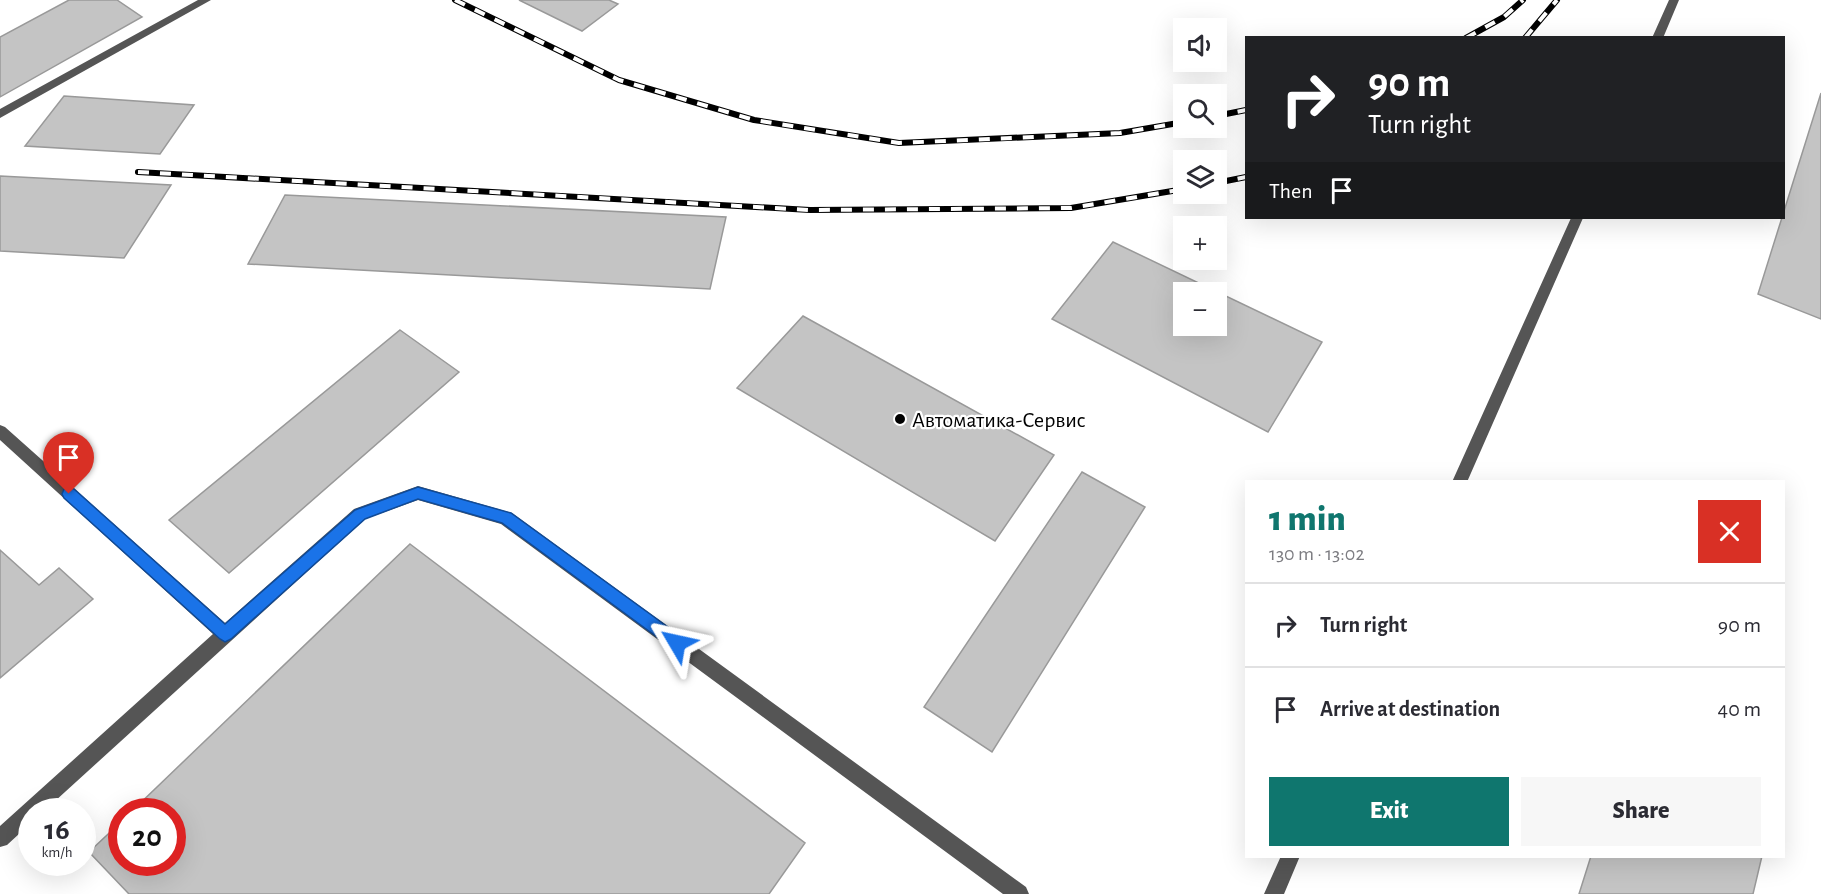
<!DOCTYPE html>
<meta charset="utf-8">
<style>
:root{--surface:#fff;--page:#f7f7f7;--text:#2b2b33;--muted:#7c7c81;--line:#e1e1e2;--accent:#0f766e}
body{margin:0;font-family:"Alegreya Sans",sans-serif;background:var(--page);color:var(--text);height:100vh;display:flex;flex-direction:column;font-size:22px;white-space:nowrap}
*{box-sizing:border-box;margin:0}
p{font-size:20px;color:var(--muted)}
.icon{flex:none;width:33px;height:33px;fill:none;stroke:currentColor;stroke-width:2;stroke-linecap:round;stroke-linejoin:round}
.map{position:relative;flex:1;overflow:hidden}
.panel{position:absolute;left:1245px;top:480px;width:540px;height:378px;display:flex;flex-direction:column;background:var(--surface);border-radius:0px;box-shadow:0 6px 24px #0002}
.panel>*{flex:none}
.banner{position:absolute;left:1245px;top:36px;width:540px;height:183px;border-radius:0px;box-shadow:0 6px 24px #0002;background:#202124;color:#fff;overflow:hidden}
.fabs{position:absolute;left:1173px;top:18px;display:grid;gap:12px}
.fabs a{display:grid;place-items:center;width:54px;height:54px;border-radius:0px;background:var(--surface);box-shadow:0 6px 24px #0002;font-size:30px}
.speed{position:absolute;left:18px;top:798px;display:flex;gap:12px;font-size:30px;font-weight:700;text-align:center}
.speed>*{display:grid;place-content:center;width:78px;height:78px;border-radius:50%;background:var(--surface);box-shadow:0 6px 24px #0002;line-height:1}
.speed small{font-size:15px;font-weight:400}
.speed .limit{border:9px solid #d22;background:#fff;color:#111}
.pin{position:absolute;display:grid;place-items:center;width:51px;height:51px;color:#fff;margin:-62px -26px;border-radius:50% 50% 50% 0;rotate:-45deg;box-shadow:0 0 6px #0007}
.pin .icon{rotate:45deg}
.me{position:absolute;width:66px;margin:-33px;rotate:306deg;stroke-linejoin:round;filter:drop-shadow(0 0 4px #0008)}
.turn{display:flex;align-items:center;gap:21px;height:126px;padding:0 24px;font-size:27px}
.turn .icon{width:78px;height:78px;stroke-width:2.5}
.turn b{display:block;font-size:42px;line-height:51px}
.then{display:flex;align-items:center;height:57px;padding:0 24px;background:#0003;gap:12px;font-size:22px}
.round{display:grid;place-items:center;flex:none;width:63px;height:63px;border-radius:0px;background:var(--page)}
.overview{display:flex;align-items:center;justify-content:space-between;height:102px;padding:0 24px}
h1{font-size:36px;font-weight:800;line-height:45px;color:var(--accent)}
.primary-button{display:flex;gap:12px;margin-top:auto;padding:12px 24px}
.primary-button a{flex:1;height:69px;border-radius:0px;background:var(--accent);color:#fff;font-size:24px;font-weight:800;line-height:69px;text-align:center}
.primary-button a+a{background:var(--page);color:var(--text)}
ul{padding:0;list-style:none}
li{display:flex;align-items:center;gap:18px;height:84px;padding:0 24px;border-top:2px solid var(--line)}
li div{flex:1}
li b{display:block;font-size:22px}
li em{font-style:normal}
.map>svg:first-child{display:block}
</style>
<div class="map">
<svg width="1821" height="894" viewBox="0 0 1821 894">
<rect width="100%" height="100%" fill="#fff"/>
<!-- building -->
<path fill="#c4c4c4" stroke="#999" stroke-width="1.5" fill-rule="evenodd" d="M69,0H117L142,17L0,97V37Z
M519,0H609L618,4L582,31Z
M1821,93V319L1758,294Z
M64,96L194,105L160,154L25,146Z
M0,176L171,185L124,258L0,251Z
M285,195L726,217L710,289L248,264Z
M1113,242L1322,342L1268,432L1052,319ZM1184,292H1216V326H1184Z
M803,316L1054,455L995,541L737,388Z
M400,330L459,372L229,573L169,520Z
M1082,472L1145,507L992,752L924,707Z
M410,544L805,843L769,894H129L89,852L122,821V862H172V812H131Z
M0,550L39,585L59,568L93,599L0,678Z
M1591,856H1762L1753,894H1579Z"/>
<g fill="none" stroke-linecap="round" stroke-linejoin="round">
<!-- minor -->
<path fill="#555" fill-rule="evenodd" d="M198,0H211L0,118V109Z
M1669,0H1679L1663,38H1652Z
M1571,218H1583L1467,482H1452Z
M0,425L5,427L225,623L354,509L418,486L512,513L1026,887L1029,894H1003L501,524L418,500L365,519L43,812H32V822L7,845L0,847V826L213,634L0,440Z
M1281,856H1300L1284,894H1264Z"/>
<!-- rail casing -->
<g stroke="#000" stroke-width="6">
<path id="rail" d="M455,0L619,80L754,120L899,143L1120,133L1184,122
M1466,38L1504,17L1523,0
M1525,38L1557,0
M1216,116L1246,110
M138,172L810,210L1071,208L1184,189
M1216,183L1246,177"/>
</g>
<!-- rail -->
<use href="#rail" stroke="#fff" stroke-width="4" stroke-dasharray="11" stroke-linecap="butt"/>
</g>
<!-- route -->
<path fill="#1a73e8" stroke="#114b97" stroke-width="1.5" d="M69,487L74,489L225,624L355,510L418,487L511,513L683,638L685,643L683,648L677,650L672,648L502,523L418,499L365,519L231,639L225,642L220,639L64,498L62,494L64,489Z"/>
<!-- markers -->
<circle fill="#000" stroke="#fff" stroke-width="2" cx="900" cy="419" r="6"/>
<g text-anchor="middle" stroke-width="4.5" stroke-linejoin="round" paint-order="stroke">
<!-- poi labels -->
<g font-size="22" fill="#000" stroke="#fff" text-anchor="start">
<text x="912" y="427">Автоматика-Сервис</text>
</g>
</g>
</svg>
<div class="fabs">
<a><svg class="icon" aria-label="sound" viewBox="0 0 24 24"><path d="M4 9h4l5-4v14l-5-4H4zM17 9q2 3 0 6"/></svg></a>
<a><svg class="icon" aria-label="search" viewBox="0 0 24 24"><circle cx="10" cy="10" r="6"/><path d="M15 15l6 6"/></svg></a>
<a><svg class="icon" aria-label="layers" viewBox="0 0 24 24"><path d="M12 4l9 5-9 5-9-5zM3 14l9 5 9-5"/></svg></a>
<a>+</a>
<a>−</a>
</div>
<div class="speed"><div>16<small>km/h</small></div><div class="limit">20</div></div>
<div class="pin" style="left:69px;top:494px;background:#d93025"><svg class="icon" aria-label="arrive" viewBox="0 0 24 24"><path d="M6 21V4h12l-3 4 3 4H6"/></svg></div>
<svg class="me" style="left:677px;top:643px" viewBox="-20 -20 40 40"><path d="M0-17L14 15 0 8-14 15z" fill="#1a73e8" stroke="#fff" stroke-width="4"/></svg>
<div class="banner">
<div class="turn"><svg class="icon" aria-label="right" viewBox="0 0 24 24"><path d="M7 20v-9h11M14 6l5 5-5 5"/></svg><div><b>90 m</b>Turn right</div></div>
<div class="then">Then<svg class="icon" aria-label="arrive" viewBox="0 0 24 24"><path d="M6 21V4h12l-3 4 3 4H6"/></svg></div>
</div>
<section class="panel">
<div class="overview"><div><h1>1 min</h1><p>130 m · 13:02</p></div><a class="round" style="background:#d93025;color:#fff"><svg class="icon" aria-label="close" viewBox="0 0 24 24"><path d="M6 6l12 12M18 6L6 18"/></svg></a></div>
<ul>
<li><svg class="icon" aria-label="right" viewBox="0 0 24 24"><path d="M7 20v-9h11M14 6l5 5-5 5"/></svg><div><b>Turn right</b></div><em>90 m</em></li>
<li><svg class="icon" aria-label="arrive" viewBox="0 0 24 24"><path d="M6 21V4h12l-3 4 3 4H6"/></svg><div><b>Arrive at destination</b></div><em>40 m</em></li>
</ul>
<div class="primary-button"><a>Exit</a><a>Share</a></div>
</section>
</div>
